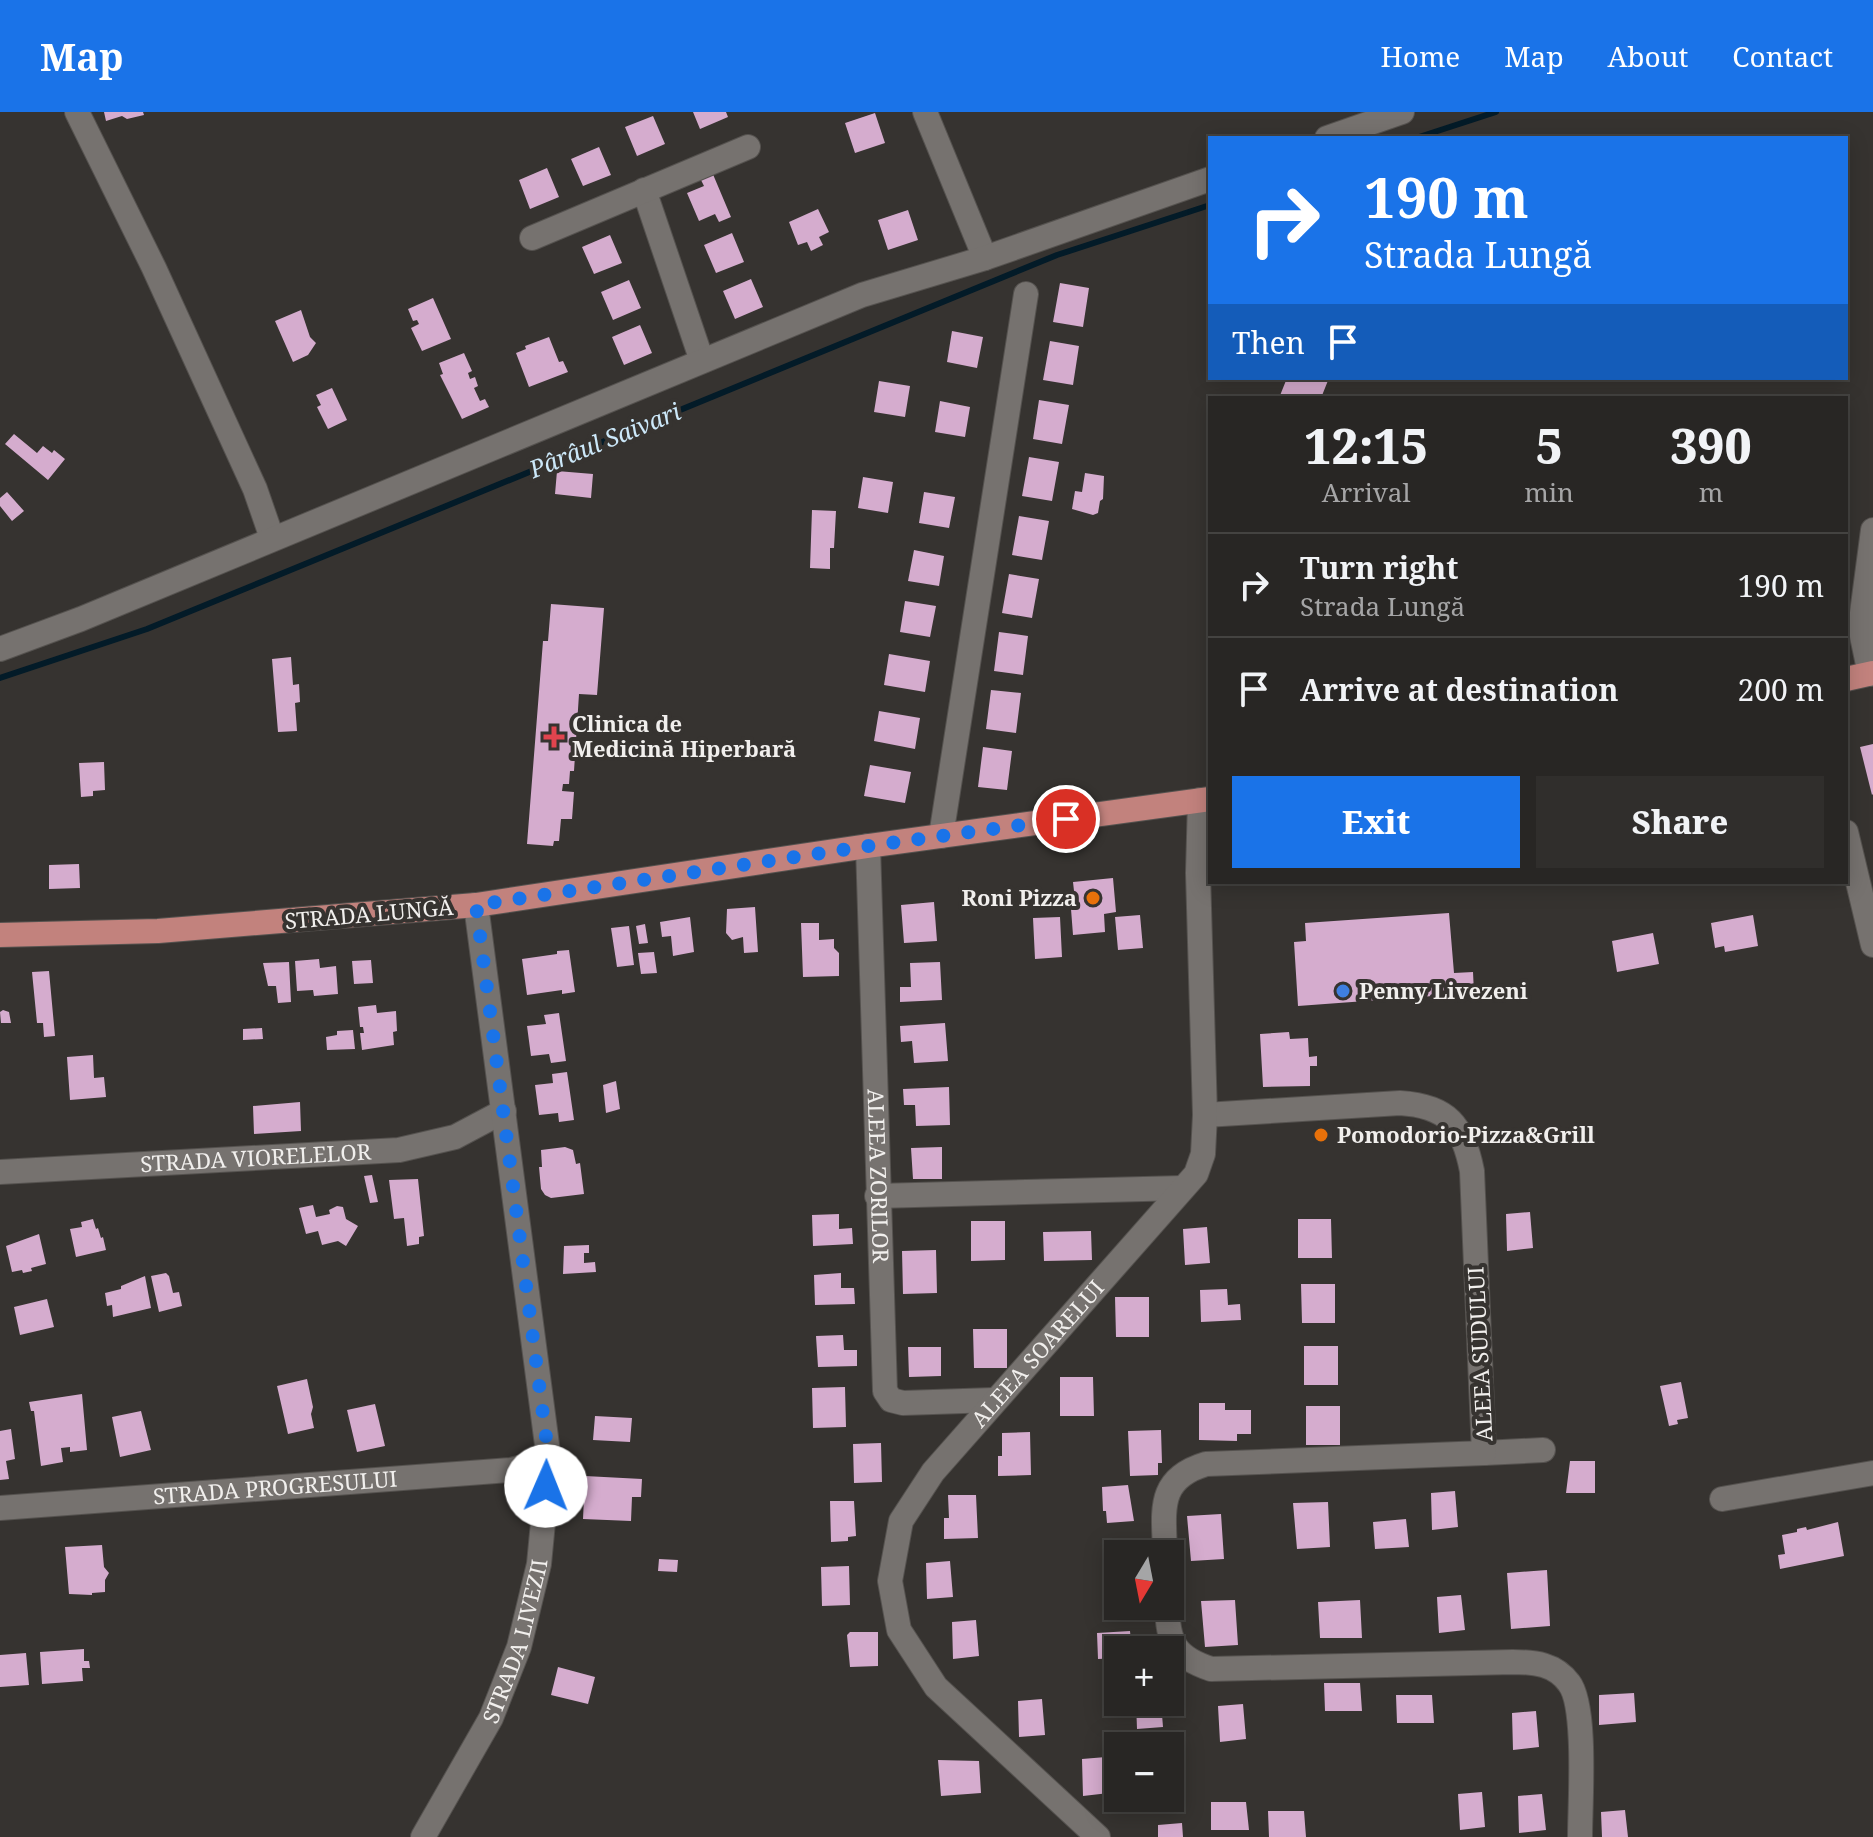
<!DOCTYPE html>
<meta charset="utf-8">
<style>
:root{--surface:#282624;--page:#302e2c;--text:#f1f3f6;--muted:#a5a5a6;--line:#444341;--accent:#1a73e8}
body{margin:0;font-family:"Noto Serif",serif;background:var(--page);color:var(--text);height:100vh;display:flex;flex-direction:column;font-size:30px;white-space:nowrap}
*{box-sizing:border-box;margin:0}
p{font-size:26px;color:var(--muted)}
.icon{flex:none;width:44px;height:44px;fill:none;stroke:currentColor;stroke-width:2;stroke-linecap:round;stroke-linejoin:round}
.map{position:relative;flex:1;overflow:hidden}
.details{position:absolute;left:1208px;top:284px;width:640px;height:488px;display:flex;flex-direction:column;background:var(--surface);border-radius:0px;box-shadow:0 4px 20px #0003,0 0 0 2px var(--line)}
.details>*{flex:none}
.guide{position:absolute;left:1208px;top:24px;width:640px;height:244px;border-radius:0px;box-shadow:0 4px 20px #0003,0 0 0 2px var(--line);background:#1a73e8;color:#fff;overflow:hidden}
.needle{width:52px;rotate:190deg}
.fabs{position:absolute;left:1104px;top:1428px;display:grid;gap:16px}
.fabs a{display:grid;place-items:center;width:80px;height:80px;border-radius:0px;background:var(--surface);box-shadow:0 4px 20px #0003,0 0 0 2px var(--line);font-size:40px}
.pin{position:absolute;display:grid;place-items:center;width:68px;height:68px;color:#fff;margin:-34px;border:4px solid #fff;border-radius:50%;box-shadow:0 2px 8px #0007}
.me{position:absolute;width:88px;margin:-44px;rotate:1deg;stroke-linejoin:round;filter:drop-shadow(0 0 6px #0008)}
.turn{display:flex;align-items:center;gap:28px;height:168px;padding:0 24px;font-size:36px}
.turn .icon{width:104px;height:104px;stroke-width:2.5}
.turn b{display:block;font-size:56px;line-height:68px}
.then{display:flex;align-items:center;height:76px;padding:0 24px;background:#0003;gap:16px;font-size:30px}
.eta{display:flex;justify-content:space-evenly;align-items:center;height:136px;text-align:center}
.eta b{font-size:48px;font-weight:800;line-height:56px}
.primary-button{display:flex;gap:16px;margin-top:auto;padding:16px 24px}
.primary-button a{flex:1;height:92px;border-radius:0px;background:var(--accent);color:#fff;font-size:32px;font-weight:800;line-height:92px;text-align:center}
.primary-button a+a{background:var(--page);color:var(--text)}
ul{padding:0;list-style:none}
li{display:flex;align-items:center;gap:24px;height:104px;padding:0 24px;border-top:2px solid var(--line)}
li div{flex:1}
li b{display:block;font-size:30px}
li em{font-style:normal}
header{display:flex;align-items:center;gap:48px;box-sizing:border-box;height:112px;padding:0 40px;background:var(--accent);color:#fff}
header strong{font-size:38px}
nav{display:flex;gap:44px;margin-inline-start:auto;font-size:28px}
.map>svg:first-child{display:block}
</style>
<header>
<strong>Map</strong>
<nav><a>Home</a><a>Map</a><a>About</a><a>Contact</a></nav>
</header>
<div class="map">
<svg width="1873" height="1725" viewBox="0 0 1873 1725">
<rect width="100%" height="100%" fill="#363330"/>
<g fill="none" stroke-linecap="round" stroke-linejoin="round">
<!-- stream -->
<path stroke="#031b28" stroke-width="6" d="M1416,26L1496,0
M0,566L147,517L1057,143L1210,93"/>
</g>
<!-- building -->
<path fill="#d5acce" d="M104,0H143L144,3L127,7L122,4L106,9Z
M693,0H726L728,5L700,17Z
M875,1L885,31L855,41L845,11Z
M653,4L665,32L637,44L625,15Z
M599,35L611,63L583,74L571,47Z
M547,56L559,85L530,97L519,68Z
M712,60L731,105L719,110L715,102L699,109L687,81L704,74L700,66Z
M818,97L829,120L819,125L823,133L811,139L807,130L798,133L789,110Z
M908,98L918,128L888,138L878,108Z
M732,121L744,150L716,161L704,133Z
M610,123L622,151L594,162L582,135Z
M751,167L763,195L735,207L723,179Z
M629,168L641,196L613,208L601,180Z
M1060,171L1089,176L1083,215L1053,210Z
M433,186L451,227L422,239L411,216L419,212L417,208L413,209L408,197Z
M301,198L310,225L316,231L308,243L293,250L275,209Z
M640,213L652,241L624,253L612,225Z
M952,219L983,225L977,256L947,250Z
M549,225L559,250L563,249L568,260L529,275L516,241L526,237L525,234Z
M1050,229L1079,234L1073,273L1043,268Z
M464,241L472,259L468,261L470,267L475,265L478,274L474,276L480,289L485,287L489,295L462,307L440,263L443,262L439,251Z
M1287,266H1329L1321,286H1279Z
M879,269L910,274L905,305L874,300Z
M332,276L347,308L328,317L317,295L321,293L316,283Z
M1039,288L1069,293L1062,332L1033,327Z
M940,289L970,295L965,325L935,320Z
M14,322L37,341L43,334L52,341L54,338L65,347L48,368L5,332Z
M1029,345L1059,350L1052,389L1022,384Z
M557,359L593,362L591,386L555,382Z
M1085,361L1104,364L1103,387L1100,389L1098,401L1093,403L1072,397L1075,379L1082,380Z
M863,365L893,370L888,401L858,396Z
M7,380L24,399L12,409L0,394V386Z
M924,380L955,385L949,416L919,411Z
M812,398L836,399L834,436H830V457L810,456Z
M1019,404L1049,409L1042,448L1012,443Z
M914,438L944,444L939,474L908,469Z
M1009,462L1039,467L1032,506L1002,501Z
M905,489L936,494L930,525L900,520Z
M551,492L604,496L597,583L579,582L574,659H570L569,672H563L562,679L574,680L572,707H561L559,729H554L553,734L527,732L543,529H548Z
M999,520L1028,524L1023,563L994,559Z
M889,542L930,549L925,580L884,573Z
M291,545L293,573L299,572L300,590L295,591L297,619L278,620L272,547Z
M991,578L1021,581L1016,621L986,617Z
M879,599L920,606L915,637L874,629Z
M1873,632V682L1872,683L1860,635Z
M983,635L1012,639L1007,678L978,675Z
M104,650L105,678L93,679V684L81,685L79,651Z
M870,653L911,660L905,691L864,684Z
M79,752L80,776L49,777V753Z
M1113,766L1116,800L1104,802L1105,820L1073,823L1071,797H1076L1073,770Z
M934,790L937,829L904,831L901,793Z
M755,795L758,840L744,841L743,825L732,828L726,821L727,797Z
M1449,801L1454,861L1473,860L1474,881L1298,894L1294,830L1306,829L1305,811Z
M1140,803L1143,836L1118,838L1115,805Z
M1753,803L1758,834L1725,840L1724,834L1715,836L1711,811Z
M690,805L694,840L673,844L671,824L662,825L660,810Z
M1060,805L1062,845L1035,847L1033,806Z
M801,811H819V828L834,827V836L839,841V864L803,865Z
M645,812L648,831L639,832L636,814Z
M629,814L634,853L617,855L611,816Z
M1653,821L1659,852L1617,860L1612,829Z
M569,838L575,880L562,882V878L527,883L522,847L557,842V839Z
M654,840L657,861L641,862L638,841Z
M319,847L320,856L336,854L338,882L314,884L313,878L297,879L295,849Z
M371,848L373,871L354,872L352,849Z
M289,850L291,890L278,891L276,874H268L263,851Z
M940,850L942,888L900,890V875H911L910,851Z
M49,859L55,924L44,925L43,911H37L32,860Z
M376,893L377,901L396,899L397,919L393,920L394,933L362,938L360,921H364L363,915H360L358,895Z
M3,898L9,900L11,911H1L0,900Z
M559,901L566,949L551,951L549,942L531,944L527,914L546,912L544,903Z
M945,911L948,949L914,951L912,929L901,930L900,914Z
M262,916L263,927L243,928V917Z
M353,918L355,937L327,938L326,925L337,923V919Z
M1289,920L1290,927L1308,926L1309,945L1317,944V954H1310V974L1263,975L1260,922Z
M93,943L94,966L104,965L106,985L70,988L67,945Z
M567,960L574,1008L559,1010L558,1001L539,1003L535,973L553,971L552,962Z
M616,969L620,997L606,1001L603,973Z
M949,975L950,1013L916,1014L915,993H904L903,977Z
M300,990L301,1019L254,1022L253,994Z
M565,1035L573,1038L576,1052L580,1051L584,1082L551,1086L545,1083L541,1077L539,1055H542L541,1038Z
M942,1035V1067H913L911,1036Z
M372,1063L378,1090L370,1091L364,1064Z
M418,1067L424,1124L419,1125V1132L407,1134L404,1106L394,1107L389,1068Z
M313,1093L316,1105L330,1102L329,1098L337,1094L343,1095L346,1107L358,1114L346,1134L338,1129L322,1133L318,1119L306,1122L299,1096Z
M1530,1100L1533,1136L1507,1139L1506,1102Z
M839,1102V1117L852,1116L853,1132L813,1134L812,1103Z
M93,1107L96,1117L98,1116L101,1126L103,1125L106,1138L76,1145L70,1117L82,1115L81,1110Z
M1298,1107H1331L1332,1146H1298Z
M971,1109H1005V1148L971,1149Z
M1207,1115L1210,1151L1185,1153L1183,1117Z
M1091,1119L1092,1148L1044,1149L1043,1120Z
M39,1122L46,1152L31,1156L32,1159L23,1161L22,1158L12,1160L6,1134Z
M589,1133V1141H584V1151L595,1150L596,1160L563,1162L564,1134Z
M936,1138L937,1181L903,1182L902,1139Z
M166,1161L169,1164L173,1181L179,1180L182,1194L159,1200L151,1164Z
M841,1161V1176H854L855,1192L815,1193L814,1163Z
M145,1164L151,1196L113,1205L112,1193L107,1194L105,1181L121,1177V1174Z
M1301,1172H1335V1211H1302Z
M1227,1177L1228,1193L1240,1192L1241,1208L1201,1210L1200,1178Z
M1115,1185H1149V1225H1116Z
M47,1187L54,1215L20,1223L14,1195Z
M973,1217H1007V1256H974Z
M843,1223L844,1238H857V1254L818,1255L816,1224Z
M1304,1234H1338V1273H1304Z
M908,1235H941V1264L909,1265Z
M1060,1265H1093L1094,1304H1060Z
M307,1267L313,1295L311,1302L314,1316L288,1322L277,1274Z
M1681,1270L1688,1306L1677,1308L1678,1312L1669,1314L1660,1274Z
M845,1275L846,1315L813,1316L812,1276Z
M82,1282L87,1338L70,1340V1335L61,1336L63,1350L41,1354L34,1299H31L29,1290Z
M1199,1291H1225V1298H1251V1322H1237V1329L1199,1328Z
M375,1292L385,1334L357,1340L347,1298Z
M1306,1294H1340V1333H1306Z
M141,1299L151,1338L120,1345L112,1305Z
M595,1304L632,1306L630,1330L593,1328Z
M11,1317L15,1347L6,1349L9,1367L0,1368V1319Z
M1161,1318L1162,1351H1158V1363L1130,1364L1128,1319Z
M1030,1320L1031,1363L998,1364V1344H1002V1321Z
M881,1331L882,1370L854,1371L853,1332Z
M1570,1349H1595V1381H1566Z
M585,1364L642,1367L641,1385H632L631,1409L583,1407Z
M1128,1373L1134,1409L1107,1411L1106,1399H1103L1102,1375Z
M1455,1379L1458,1415L1432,1418L1431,1381Z
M948,1383H976L978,1426L944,1427V1406H949Z
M830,1389H854L856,1424L848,1425V1429L831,1430Z
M1328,1390L1330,1435L1297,1437L1293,1391Z
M1221,1402L1224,1447L1191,1449L1187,1404Z
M1406,1407L1409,1435L1375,1437L1373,1410Z
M1838,1410L1844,1444L1780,1457L1778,1443L1785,1442L1782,1423L1797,1420V1417L1806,1415L1807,1418Z
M102,1433L104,1455L109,1461L105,1468V1480L92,1481V1483L69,1482L65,1435Z
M1118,1444V1481L1108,1482L1107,1470H1104L1102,1445Z
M659,1447L678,1448L677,1460L658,1459Z
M950,1449L953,1485L927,1487L926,1451Z
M849,1454L850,1493L822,1494L821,1455Z
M1547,1458L1550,1514L1511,1517L1507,1461Z
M1461,1483L1465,1518L1439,1521L1437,1485Z
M1235,1488L1238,1533L1205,1535L1201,1489Z
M1360,1488L1362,1526H1320L1318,1490Z
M976,1508L979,1544L953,1547L952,1510Z
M1130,1519L1131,1529L1138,1528L1139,1538H1118V1546L1098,1547L1097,1521Z
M850,1520H878V1554L850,1555L847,1523Z
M84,1537V1549H89L90,1556H82L83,1569L42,1572L40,1540Z
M26,1541L29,1573L0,1575V1543Z
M558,1555L595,1565L588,1592L551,1583Z
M1324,1571H1360L1362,1599H1325Z
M1634,1581L1636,1610L1599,1613V1583Z
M1396,1583H1432L1434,1611H1397Z
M1042,1587L1045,1623L1019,1625L1018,1589Z
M1136,1590H1161L1163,1615L1137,1617Z
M1243,1592L1246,1627L1220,1630L1218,1594Z
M1536,1599L1539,1635L1513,1638L1512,1601Z
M1106,1645L1109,1681L1083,1684L1082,1647Z
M938,1648L979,1649L981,1681L941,1684Z
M1482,1680L1485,1715L1460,1718L1458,1682Z
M1542,1682L1546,1718L1519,1721L1518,1684Z
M1211,1690H1246L1249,1718H1211Z
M1625,1698L1628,1725H1602L1601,1700Z
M1268,1699H1304L1306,1725H1269Z
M1182,1711L1183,1725H1158V1713Z"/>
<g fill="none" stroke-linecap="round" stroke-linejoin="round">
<!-- minor casing -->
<g stroke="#55524f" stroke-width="26">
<g id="minor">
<path d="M77,0L154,156L255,377L272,426"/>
<path d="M925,0L985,146"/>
<path d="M1327,26L1402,0"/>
<path d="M644,78L702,249"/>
<path d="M532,126L748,35"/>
<path d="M0,537L81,507L862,183L985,146L1210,67"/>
<path d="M1870,562L1862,524V501L1873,418"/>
<path d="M1846,720L1873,833"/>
<path d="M941,724L1026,182"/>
<path id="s1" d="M868,734L885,1279L891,1288L903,1291L994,1288"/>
<path id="s2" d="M0,1060L399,1038L455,1025L504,999"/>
<path d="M877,1084L1183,1076"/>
<path d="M1484,1341L1543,1338"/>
<path d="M1722,1387L1873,1361"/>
<path id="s3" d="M0,1396L511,1358L549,1348"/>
<path d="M1165,1442C1164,1399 1156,1367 1206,1352L1484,1341L1472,1059C1463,1013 1448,994 1400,991L1205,1003"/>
<path d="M1167,1494C1168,1531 1175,1545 1211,1557L1513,1550C1535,1550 1555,1552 1569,1571C1587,1594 1580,1692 1580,1725"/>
<path id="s4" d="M423,1725L491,1606L519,1535L539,1452L549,1348L476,793"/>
<path id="s5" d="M1098,1725L936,1575L899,1518L890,1469L901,1409L933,1360L1196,1062L1203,1042L1205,1003L1198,761L1200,688"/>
</g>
</g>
<!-- major casing -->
<g stroke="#55524f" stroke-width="26">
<path id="major" d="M1846,567L1873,561
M0,823L158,819L476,793L868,734L1210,687"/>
</g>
<!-- minor -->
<use href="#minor" stroke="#76726f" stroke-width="24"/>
<!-- major -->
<use href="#major" stroke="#c2827d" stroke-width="24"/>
</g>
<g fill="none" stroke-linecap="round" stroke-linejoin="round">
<!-- route -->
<path stroke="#1a73e8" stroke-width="14" stroke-dasharray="0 25.2" d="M546,1374L549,1348L476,793L868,734L1066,707"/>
</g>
<!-- markers -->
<path fill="#e0444e" stroke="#363330" stroke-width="3" d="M550 613h8v8h8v8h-8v8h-8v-8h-8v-8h8z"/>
<g fill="#e8710a" stroke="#363330" stroke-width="3">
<circle cx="1093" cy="786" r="8"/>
<circle cx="1321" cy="1023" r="8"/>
</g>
<circle fill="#3f7fe0" stroke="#363330" stroke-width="3" cx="1343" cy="879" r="8"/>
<g text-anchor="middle" stroke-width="8" stroke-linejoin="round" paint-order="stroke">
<!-- poi labels -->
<g font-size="22" font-weight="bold" fill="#f1efed" stroke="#363330" text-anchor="start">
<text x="572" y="620">Clinica de<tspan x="572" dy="25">Medicină Hiperbară</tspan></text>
<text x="1077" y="794" text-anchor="end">Roni Pizza</text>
<text x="1359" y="887">Penny Livezeni</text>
<text x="1337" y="1031">Pomodorio-Pizza&amp;Grill</text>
</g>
<!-- street labels -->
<g font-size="22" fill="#f1efed" stroke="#363330">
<text transform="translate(369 802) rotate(-5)" y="8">STRADA LUNGĂ</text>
<text dy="8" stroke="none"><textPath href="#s2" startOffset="256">STRADA VIORELELOR</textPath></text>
<text dy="8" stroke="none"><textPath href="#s1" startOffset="330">ALEEA ZORILOR</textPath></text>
<text dy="8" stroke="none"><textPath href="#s5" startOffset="616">ALEEA SOARELUI</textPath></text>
<text transform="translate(1480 1242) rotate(-93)" y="8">ALEEA SUDULUI</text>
<text dy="8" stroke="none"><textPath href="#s3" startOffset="276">STRADA PROGRESULUI</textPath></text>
<text dy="8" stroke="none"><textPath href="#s4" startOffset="218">STRADA LIVEZII</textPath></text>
</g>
<!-- water labels -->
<g font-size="24" font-style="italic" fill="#cce8f9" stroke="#363330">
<text transform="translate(605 329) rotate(-22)" y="8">Pârâul Saivari</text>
</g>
</g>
</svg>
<div class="fabs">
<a><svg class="needle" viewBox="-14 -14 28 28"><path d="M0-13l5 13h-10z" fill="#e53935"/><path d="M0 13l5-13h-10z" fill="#a5a5a6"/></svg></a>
<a>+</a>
<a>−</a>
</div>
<div class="pin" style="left:1066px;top:707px;background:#d93025"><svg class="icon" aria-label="arrive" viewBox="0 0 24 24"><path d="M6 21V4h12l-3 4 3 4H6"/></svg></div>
<svg class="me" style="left:546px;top:1374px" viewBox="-20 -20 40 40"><circle r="19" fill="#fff"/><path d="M0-13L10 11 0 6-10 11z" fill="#1a73e8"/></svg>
<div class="guide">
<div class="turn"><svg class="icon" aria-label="right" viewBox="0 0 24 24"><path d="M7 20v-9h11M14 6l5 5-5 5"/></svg><div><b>190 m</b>Strada Lungă</div></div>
<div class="then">Then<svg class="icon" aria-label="arrive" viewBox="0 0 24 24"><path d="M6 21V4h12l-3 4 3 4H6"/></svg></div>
</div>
<section class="details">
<div class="eta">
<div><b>12:15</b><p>Arrival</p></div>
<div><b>5</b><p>min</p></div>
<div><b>390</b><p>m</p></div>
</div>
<ul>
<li><svg class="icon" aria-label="right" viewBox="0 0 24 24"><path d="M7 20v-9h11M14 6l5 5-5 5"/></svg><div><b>Turn right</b><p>Strada Lungă</p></div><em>190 m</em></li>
<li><svg class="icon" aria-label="arrive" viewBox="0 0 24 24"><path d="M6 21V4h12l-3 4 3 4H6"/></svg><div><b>Arrive at destination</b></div><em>200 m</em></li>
</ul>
<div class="primary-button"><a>Exit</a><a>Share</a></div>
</section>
</div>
